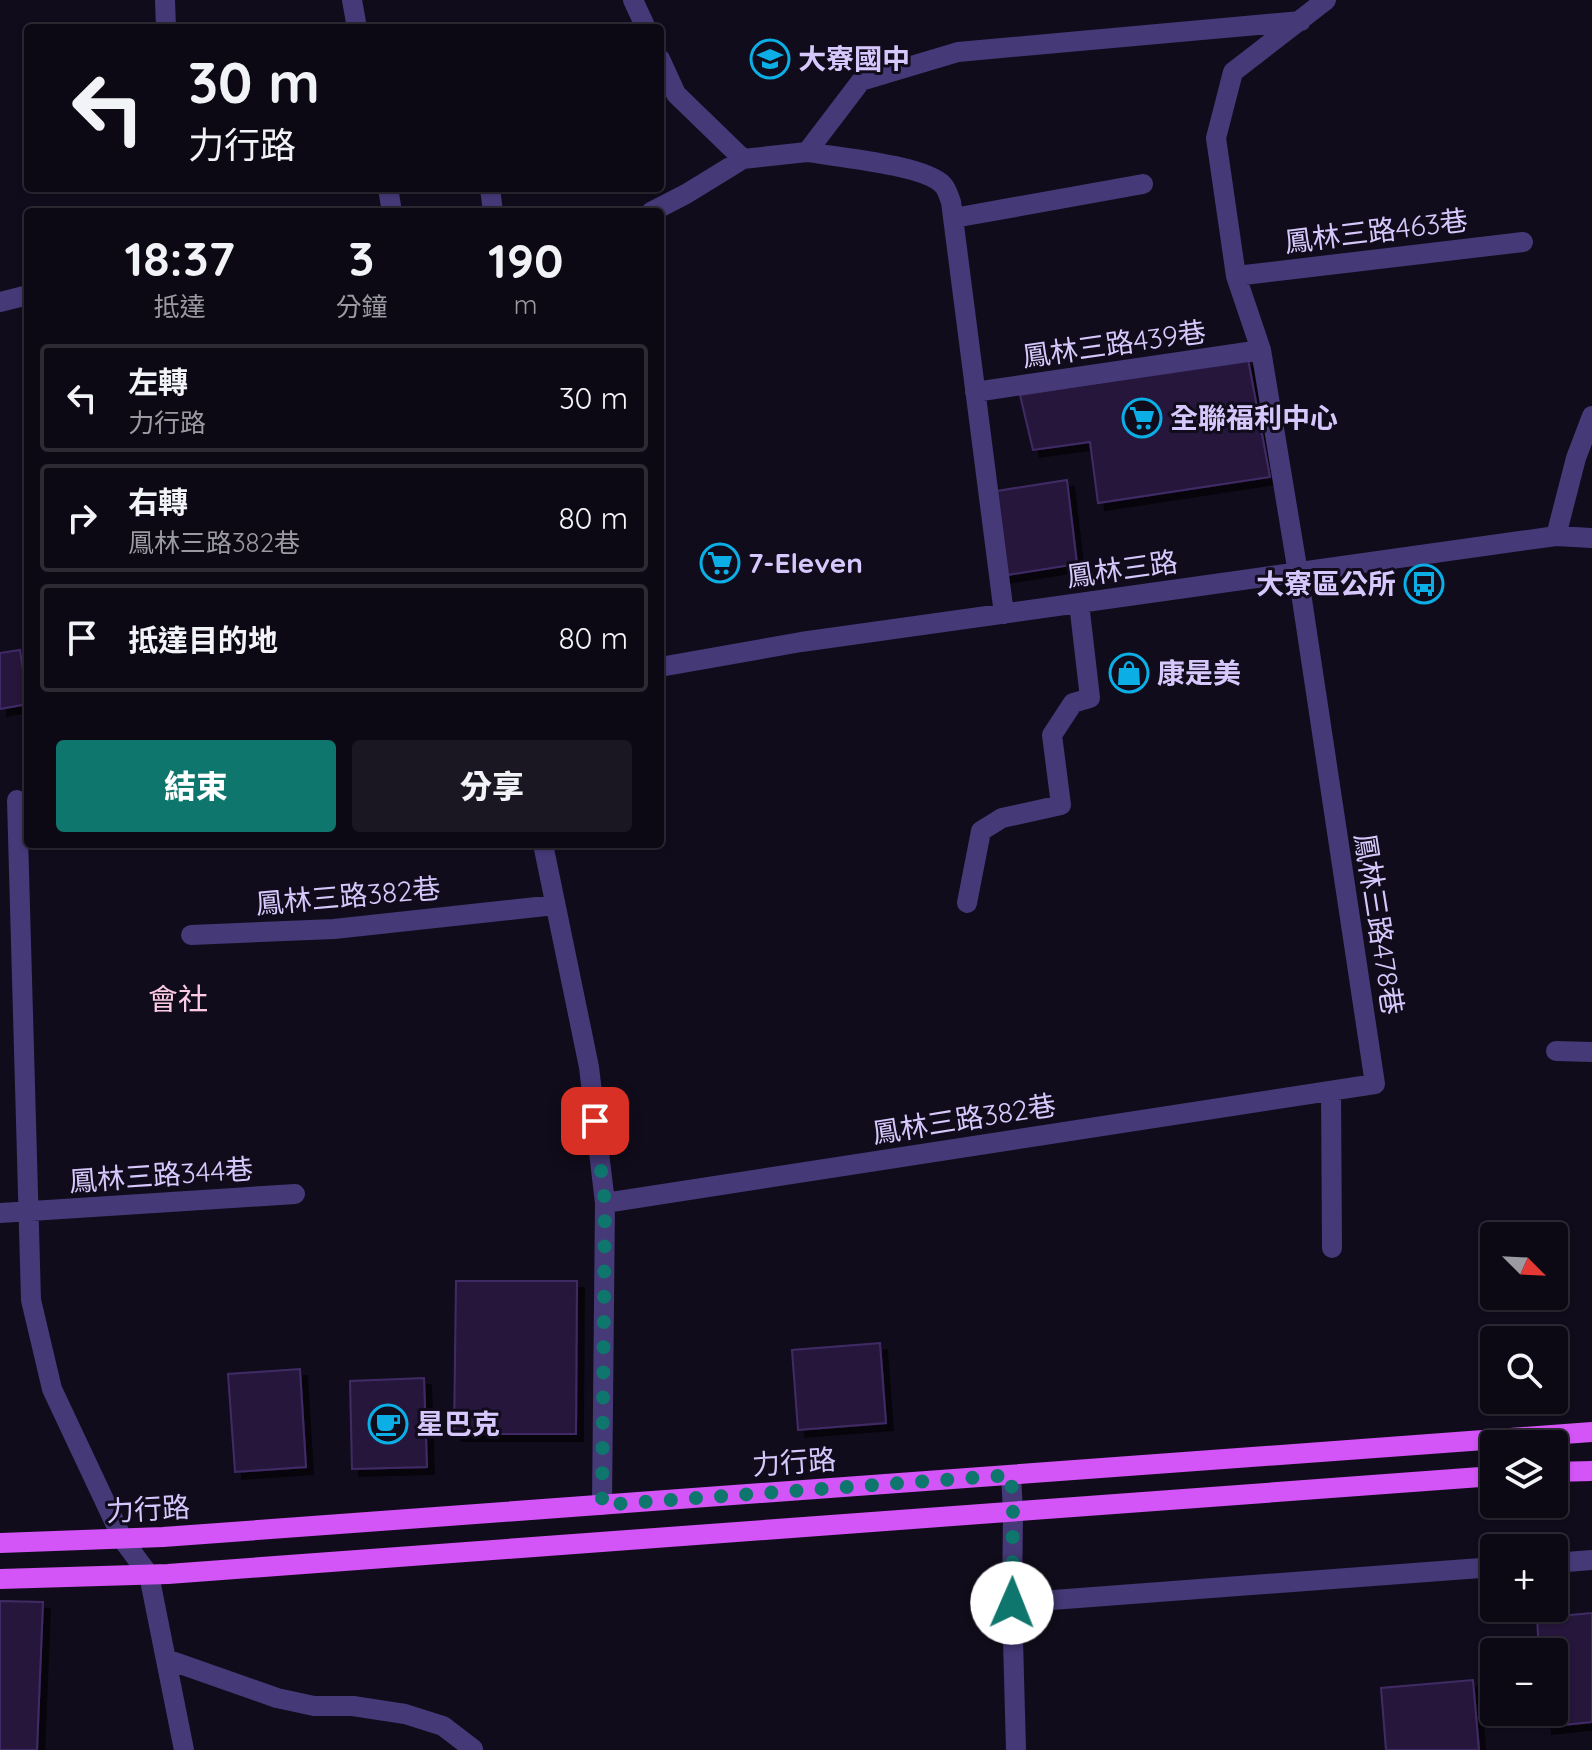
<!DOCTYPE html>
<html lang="zh-TW">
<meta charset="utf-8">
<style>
:root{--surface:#0d0914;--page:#1b1722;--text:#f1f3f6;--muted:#9a9aa0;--line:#2d2a34;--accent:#0f766e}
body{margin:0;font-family:Quicksand,"Noto Sans TC",sans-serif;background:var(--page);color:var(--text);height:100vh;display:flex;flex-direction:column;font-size:30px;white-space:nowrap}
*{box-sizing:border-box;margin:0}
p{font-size:26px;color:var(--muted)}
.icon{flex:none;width:44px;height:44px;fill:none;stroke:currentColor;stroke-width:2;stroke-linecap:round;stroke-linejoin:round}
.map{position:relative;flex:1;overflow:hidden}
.side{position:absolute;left:24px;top:208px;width:640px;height:640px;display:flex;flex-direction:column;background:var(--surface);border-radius:8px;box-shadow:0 2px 6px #0004,0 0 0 2px var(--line)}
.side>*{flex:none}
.hud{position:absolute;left:24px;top:24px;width:640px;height:168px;border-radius:8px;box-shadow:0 2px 6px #0004,0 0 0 2px var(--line);background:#0d0914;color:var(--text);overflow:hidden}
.needle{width:52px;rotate:114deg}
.buttons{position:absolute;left:1480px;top:1222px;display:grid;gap:16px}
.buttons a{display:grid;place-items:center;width:88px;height:88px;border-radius:8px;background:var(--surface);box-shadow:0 2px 6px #0004,0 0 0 2px var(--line);font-size:40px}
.pin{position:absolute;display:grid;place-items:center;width:68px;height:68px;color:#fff;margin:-34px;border-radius:16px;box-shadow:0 4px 12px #0006}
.me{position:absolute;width:88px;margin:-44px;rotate:1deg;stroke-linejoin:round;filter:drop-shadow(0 0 6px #0008)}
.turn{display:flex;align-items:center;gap:28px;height:168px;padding:0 32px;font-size:36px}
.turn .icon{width:104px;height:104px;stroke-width:2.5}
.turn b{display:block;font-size:56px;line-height:68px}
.eta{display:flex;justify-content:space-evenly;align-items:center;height:136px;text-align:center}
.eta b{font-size:48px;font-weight:800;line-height:56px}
.button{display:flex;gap:16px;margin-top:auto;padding:16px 32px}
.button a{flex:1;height:92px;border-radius:8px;background:var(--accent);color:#fff;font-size:32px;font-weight:800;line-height:92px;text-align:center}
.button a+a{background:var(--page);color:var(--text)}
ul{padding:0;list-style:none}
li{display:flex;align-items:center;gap:24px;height:108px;margin:0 16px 12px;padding:0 16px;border:4px solid var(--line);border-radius:8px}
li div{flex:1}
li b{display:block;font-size:30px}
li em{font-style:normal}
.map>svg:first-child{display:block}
</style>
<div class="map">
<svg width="1592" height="1750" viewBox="0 0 1592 1750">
<defs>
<filter id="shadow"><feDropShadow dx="7" dy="7" stdDeviation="0" flood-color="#0009"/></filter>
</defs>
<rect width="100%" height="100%" fill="#110c1b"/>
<!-- building -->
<path fill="#25193b" stroke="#402c66" stroke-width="2" filter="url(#shadow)" d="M1248,359L1270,477L1098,503L1090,442L1033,450L1020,395Z
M1067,480L1077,564L1001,576L990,492Z
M20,650L28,704L0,709V653Z
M456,1281H577L576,1434H454Z
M880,1343L886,1423L798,1430L792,1350Z
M300,1369L306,1467L235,1472L228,1374Z
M424,1378L427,1467L352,1469L350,1381Z
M0,1601L43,1602L37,1750H0Z
M1592,1613V1722L1545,1727L1544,1712H1554V1652H1539L1537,1618Z
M1473,1680L1479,1750H1386L1381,1688Z"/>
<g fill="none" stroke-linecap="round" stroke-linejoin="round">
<!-- minor -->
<path stroke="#453978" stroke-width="20" d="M165,0L166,28
M352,0L357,28
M633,0L646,28
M660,59L676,94L743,159L807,152L861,81L958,52L1301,21
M807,152C836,157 925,165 943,185C947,189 949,197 951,202L1004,614
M388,188L392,212
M490,188L493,212
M651,212L686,194L743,159
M954,218L1143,184
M1236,276L1523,242
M0,302L28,295
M975,392L1261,350
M1556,536L1576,458L1592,416
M660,667L801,642L1556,536L1592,538
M17,800L31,1300L52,1389L123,1540L149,1575L184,1750
M543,844L589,1067L605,1203L602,1505
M967,903L981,831L1002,818L1061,805L1052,735L1073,703L1090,698L1079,603
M191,935L334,929L555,905
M1556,1051L1592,1052
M1331,1091L1332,1248
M605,1203L1375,1084L1298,573L1261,350L1236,276L1216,138L1233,72L1326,0
M0,1213L295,1194
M1011,1475L1013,1512L1012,1603L1016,1750
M1554,1563L1592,1560
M1012,1603L1494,1567
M166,1659L277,1698L314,1706H353L405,1714L443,1726L473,1749"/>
<!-- major -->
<path stroke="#d355f7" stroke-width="20" d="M1554,1472L1592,1471
M0,1543L163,1537L1592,1432
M0,1579L168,1574L1494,1476"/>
</g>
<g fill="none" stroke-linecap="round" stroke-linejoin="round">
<!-- route -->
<path stroke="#0f766e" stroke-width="14" stroke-dasharray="0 25.2" d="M595,1121L605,1203L602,1505L1011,1475L1013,1512L1012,1603"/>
</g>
<!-- icons -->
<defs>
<g id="school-ring" transform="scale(2)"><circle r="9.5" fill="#110c1b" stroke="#0baee5" stroke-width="1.5"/><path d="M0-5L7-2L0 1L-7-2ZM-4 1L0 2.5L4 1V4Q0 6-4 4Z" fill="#0baee5"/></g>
<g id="supermarket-ring" transform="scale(2)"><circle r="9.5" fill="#110c1b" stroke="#0baee5" stroke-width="1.5"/><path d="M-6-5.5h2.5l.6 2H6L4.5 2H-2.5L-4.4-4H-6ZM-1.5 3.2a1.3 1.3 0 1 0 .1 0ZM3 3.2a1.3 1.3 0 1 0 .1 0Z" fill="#0baee5"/></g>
<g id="bus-ring" transform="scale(2)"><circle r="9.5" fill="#110c1b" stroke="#0baee5" stroke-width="1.5"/><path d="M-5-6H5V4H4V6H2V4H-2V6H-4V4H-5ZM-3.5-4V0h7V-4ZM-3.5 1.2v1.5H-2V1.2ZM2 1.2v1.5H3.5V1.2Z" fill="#0baee5"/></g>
<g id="shop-ring" transform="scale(2)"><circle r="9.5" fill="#110c1b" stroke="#0baee5" stroke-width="1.5"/><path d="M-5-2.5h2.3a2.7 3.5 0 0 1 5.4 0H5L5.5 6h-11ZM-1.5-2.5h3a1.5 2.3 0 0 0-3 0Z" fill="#0baee5"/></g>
<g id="cafe-ring" transform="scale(2)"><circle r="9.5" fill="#110c1b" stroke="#0baee5" stroke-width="1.5"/><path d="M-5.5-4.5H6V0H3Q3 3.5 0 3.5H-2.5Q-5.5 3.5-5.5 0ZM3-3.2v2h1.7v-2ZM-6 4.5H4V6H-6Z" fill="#0baee5"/></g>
</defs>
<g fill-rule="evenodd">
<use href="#school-ring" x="770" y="59"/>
<use href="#supermarket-ring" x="1142" y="418"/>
<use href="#supermarket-ring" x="720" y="563"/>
<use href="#bus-ring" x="1424" y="584"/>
<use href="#shop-ring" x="1129" y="673"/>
<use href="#cafe-ring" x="388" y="1424"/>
</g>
<g text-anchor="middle" stroke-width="6" stroke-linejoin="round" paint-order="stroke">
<!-- poi labels -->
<g font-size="28" font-weight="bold" fill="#d6c8fc" stroke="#110c1b" text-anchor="start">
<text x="798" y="69">大寮國中</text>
<text x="1170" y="428">全聯福利中心</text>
<text x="748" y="573">7-Eleven</text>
<text x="1396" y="594" text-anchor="end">大寮區公所</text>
<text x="1157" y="683">康是美</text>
<text x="416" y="1434">星巴克</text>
</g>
<!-- street labels -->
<g font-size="28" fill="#d6c8fc" stroke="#110c1b">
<text transform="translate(1376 231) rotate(-7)" y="10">鳳林三路463巷</text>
<text transform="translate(1114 344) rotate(-8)" y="10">鳳林三路439巷</text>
<text transform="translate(1122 569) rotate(-8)" y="10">鳳林三路</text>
<text transform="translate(348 896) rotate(-5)" y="10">鳳林三路382巷</text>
<text transform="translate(1379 924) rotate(81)" y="10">鳳林三路478巷</text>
<text transform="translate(964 1119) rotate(-9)" y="10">鳳林三路382巷</text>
<text transform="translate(161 1175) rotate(-4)" y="10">鳳林三路344巷</text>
<text transform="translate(794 1462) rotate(-4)" y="10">力行路</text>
<text transform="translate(148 1509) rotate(-3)" y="10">力行路</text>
</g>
<!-- neighbourhood labels -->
<g font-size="30" fill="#fccae2" stroke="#110c1b">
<text x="178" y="1010">會社</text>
</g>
</g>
</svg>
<div class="buttons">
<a><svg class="needle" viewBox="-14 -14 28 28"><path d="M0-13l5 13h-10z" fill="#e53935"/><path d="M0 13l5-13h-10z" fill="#9a9aa0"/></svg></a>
<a><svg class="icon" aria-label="search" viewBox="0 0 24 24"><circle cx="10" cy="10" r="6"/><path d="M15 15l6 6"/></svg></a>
<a><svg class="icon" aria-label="layers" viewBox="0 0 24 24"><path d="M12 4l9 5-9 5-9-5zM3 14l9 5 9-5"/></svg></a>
<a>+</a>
<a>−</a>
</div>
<div class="pin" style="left:595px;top:1121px;background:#d93025"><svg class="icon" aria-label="arrive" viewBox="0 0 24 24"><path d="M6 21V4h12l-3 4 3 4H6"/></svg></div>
<svg class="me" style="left:1012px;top:1603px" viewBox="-20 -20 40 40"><circle r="19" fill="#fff"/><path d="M0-13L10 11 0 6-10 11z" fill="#0f766e"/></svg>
<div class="hud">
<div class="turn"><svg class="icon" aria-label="left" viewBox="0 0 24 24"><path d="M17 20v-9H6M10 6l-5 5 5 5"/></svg><div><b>30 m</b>力行路</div></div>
</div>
<section class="side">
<div class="eta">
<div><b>18:37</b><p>抵達</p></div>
<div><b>3</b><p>分鐘</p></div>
<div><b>190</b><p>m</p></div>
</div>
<ul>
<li><svg class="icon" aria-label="left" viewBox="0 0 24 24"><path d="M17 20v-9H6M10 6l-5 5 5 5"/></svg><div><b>左轉</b><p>力行路</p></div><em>30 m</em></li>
<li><svg class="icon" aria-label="right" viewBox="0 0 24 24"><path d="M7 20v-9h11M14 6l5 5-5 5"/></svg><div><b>右轉</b><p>鳳林三路382巷</p></div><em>80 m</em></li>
<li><svg class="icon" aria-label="arrive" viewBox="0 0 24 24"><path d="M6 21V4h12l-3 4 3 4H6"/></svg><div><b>抵達目的地</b></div><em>80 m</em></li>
</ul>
<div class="button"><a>結束</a><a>分享</a></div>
</section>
</div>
